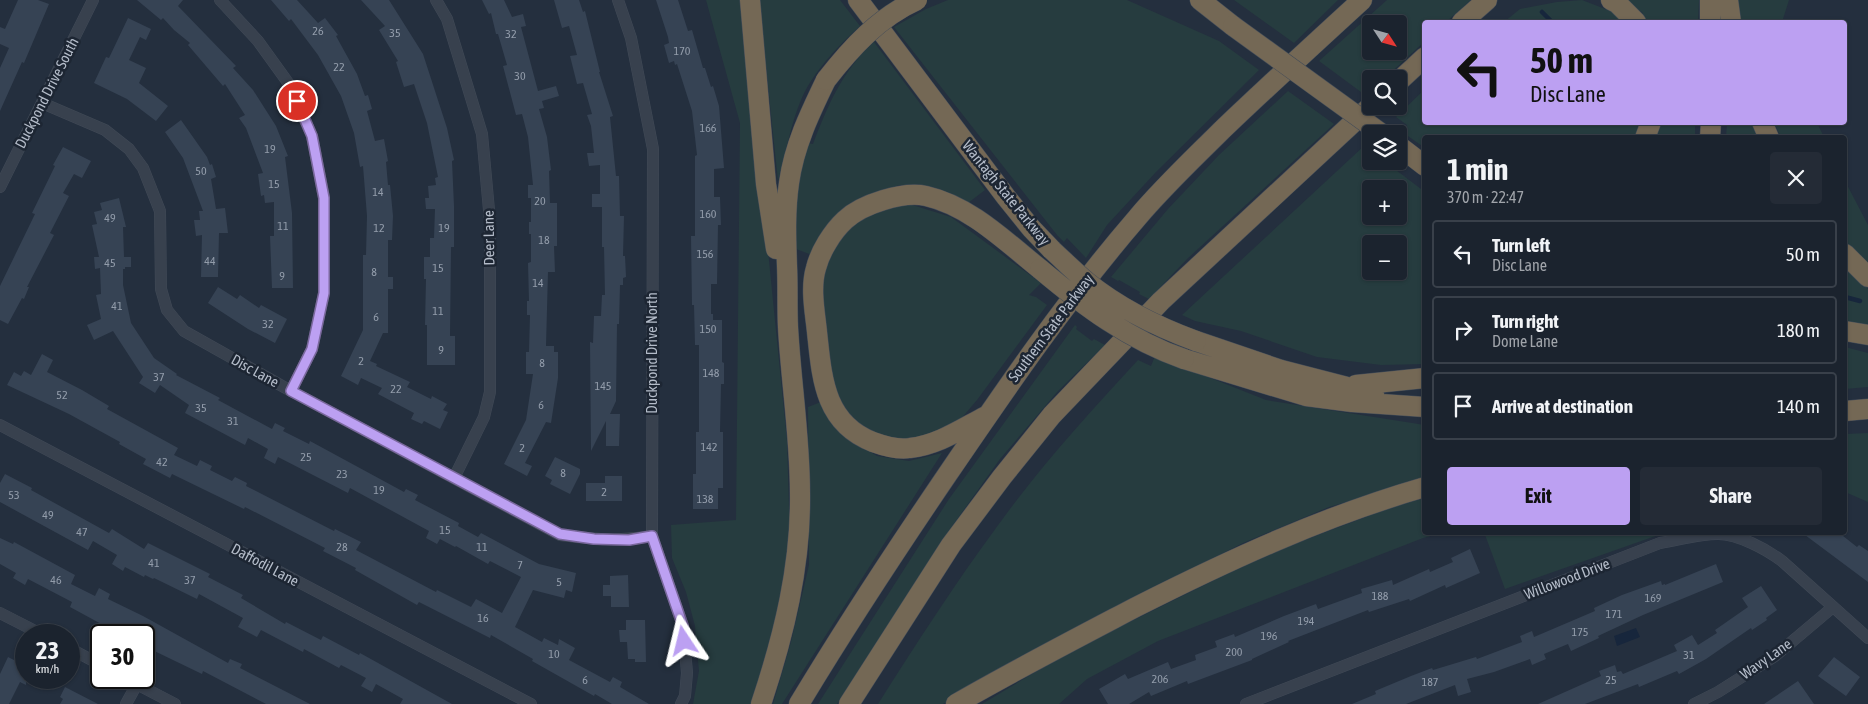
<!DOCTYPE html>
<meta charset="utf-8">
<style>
:root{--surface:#1b232e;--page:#242b36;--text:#f1f3f6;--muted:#a0a4aa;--line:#39404a;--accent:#bca0f2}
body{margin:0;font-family:"Asap Condensed",sans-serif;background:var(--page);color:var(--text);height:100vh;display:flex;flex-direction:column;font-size:19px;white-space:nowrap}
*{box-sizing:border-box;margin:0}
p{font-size:16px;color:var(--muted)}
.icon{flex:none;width:28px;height:28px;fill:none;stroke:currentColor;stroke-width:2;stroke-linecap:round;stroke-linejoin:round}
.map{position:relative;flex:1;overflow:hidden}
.sheet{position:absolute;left:1422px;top:135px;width:425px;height:400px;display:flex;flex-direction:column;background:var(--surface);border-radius:5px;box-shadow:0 1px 4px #0004,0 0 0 1px var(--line)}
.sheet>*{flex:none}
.hud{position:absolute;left:1422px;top:20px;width:425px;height:105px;border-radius:5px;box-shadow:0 1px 4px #0004,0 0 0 1px var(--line);background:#bca0f2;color:#111;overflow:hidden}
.needle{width:32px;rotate:126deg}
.controls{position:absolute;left:1362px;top:15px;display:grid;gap:10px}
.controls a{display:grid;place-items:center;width:45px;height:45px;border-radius:5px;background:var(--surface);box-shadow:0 1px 4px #0004,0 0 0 1px var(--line);font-size:25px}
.speed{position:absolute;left:15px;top:624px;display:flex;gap:10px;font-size:25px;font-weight:700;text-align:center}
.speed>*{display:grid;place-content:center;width:65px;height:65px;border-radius:50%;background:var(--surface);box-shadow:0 1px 4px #0004,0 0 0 1px var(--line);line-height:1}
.speed small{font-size:12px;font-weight:400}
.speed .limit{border:2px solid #111;border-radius:8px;background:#fff;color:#111}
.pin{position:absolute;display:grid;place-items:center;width:42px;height:42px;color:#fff;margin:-21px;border:2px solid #fff;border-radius:50%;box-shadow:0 1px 5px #0007}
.me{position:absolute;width:55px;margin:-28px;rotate:350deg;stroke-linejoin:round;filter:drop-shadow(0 0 4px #0008)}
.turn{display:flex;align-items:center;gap:18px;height:105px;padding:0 25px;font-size:22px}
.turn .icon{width:65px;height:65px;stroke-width:2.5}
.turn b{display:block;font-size:35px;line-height:42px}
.round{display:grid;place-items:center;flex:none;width:52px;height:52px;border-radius:5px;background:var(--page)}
.overview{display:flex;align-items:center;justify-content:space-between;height:85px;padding:0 25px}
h1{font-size:30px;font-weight:700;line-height:38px}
.primary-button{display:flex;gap:10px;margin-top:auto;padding:10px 25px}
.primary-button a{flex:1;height:58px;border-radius:5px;background:var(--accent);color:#111;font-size:20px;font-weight:700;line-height:58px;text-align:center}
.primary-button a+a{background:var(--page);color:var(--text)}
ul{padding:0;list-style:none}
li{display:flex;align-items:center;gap:15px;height:68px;margin:0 10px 8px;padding:0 15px;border:2px solid var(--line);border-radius:5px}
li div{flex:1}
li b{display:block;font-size:19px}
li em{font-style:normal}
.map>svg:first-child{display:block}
</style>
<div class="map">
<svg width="1868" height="704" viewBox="0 0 1868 704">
<rect width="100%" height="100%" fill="#242f3e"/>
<!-- green -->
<path fill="#263c3f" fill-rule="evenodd" d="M706,0H743L787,441L790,540L777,626L755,704H693L699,671L695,626L686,592L672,558L671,525L736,520L740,123Z
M759,0H840L860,26C842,42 824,61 811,81C793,108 787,150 778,181Z
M948,0H1127L1219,41L1259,70L1156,172L1107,225L1086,258L1067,238L1064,242L1057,235L894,27L926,9Z
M1234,0H1338L1294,43Z
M1387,0H1471L1446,22H1425V41L1384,79H1371V90L1365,95L1319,61ZM1371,24H1399V51H1371Z
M1582,0L1613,12L1622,22H1504L1520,9L1557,2Z
M1619,0H1699L1698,22H1647L1642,12Z
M1734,0H1789L1782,22H1739Z
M874,42L985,190L968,203L930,187L900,185L863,197L830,222L812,255L796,249V194L806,143L813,144C827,107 843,69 874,42Z
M1425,89V122L1642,123L1635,137L1425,138V148L1405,134L1407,125L1396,117Z
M1288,91L1334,124L1187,259L1149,299L1139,294L1140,292L1119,280L1118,281L1111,277L1168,209L1219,155Z
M1727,122L1753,123L1759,138H1726Z
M1660,123H1695V137L1654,138Z
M1774,123H1817L1824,137H1781Z
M1364,146L1371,152V161H1384L1425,192V364L1381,365L1317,357L1241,331L1195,321L1182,315ZM1371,189H1399V216H1371ZM1371,244H1399V271H1371Z
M1845,181L1868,225V268L1845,242Z
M906,203L951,217L1041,283L1029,295L1036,297L1047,305L977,400L954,427L917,440H895L862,429L841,406L832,391L821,283L824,267L840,237L869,211Z
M1845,265L1868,289V325L1845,321Z
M1075,325L1077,327L1076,329L1092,341L1094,339L1105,345L1058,391L1000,459L948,532L837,704H818L949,499Z
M1845,347L1868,353V387L1845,389Z
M1155,356L1266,400L1425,425V479L1329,507L1243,543L1052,640L943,704H878C916,644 954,585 996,528C1039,468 1088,414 1138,360L1151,366Z
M821,402L844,436L877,456L909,461L942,453L782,704H773L791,642L809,565L808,407Z
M1868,433V502L1845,492V434Z
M1425,498V532L1442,533L1423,538L1158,641L1087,679L1059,704H982L1067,653L1265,555L1395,506Z
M1484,532H1664V533L1505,589Z"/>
<!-- water -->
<path fill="#17263c" d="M1636,628L1640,637L1617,646L1614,636Z"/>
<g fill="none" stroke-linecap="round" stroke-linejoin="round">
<!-- stream -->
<path stroke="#17263c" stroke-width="4.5" d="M1542,12L1552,22
M1845,297L1860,301"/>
</g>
<!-- building -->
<path fill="#364354" d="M18,0H38L49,4L24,63L22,62L0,111V68L9,48L0,44V27L5,29Z
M137,0H183L178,6L236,66L233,68L253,90L276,126L288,156L285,157L292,213L293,288H272L270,236H274V202L265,203L264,195L261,196L258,174L263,173L246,128L239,118L245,115L225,84L223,86L188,45L190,43L174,30L163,18L161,20Z
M271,0H297L318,23L325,18L338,35L336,36L357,74L365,96L368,95L372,109L367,111L375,141L384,139L388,161L386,162L388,185H390L393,216L392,240H388V277H393V289H388V333H383L370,361L377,364L376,366L410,382L407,387L431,399L432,396L447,404L443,410L448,412L440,429L424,421L422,424L411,419L414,413L378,394L382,388L361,378L358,385L341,376L363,330V255H366L367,216L363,166L360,167L354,133L341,96L318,55L291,19L289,21Z
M361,0H389L423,54L447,128L454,160L452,161L454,206V247H451L450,336H455V365H427V325H425L426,279H424V257H430V238H434L435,209H426L425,198H429L428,186L436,185L435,178L438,177L427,123L414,84L404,87L396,62L398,61L379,30L385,26Z
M482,0H504L512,17L523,14L526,26L521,27L538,91L556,86L559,96L542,101L544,108L539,109L547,137L551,170L549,171L550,203H557V246H554L555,272H548L546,346H554V352H558V378L551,423L546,422L525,463L532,466L527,476L504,464L526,420L533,374H526V352H529L530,315H527V301H529L528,263L531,262V234H529V222H531V198H528V185H533L528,137L522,114L516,115L503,66L507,65L498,34H496L491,13L489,14Z
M554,0H579L583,12L585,11L600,72H599L613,116L610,117L616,176H619L620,216H624L623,256H625L626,277L623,278V285H620L619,324H617L616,401L610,414H620L619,446H606V421L591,451L590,342L593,343L594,316H601L602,295H605L604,247H602V207H592V194H600V165L589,166L587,153H594L591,126L587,115L592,114L583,83L577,84L570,56L577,55L569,26L562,28Z
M656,0H678L688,31L692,30L703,68H705L711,87L713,86L719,106L724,168L714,169V197H720L721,225H718L717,284H711V314H713V320H722V362L724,363V384H721L720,432H723V488H718V509H693V474H696V432H699V345H695L694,305H692L691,236H695V156L697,155L692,111L677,64L675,65L674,61L669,63L664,45L669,43L668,37Z
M128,18L151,29L146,40L140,37L129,60L146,68L139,83L168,106L156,121L127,99L94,83L106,57L109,58Z
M181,120L207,157L210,165L212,164L216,177L211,179L216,209L225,208L228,233H219L218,277H201L202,235L196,236L194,220H200L199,211H203L183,158L165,132Z
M63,147L91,161L82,178L74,174L63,193L69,196L50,233L54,235L27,287H29L24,299L22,298L8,324L0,320V286L35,214L32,213L55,166L53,165Z
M119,198L126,227H123L124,257H131V267H125V269H123V285L131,323L154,358L177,374L176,375L220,398L218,400L272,429L275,423L285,428L283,431L309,444L310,441L404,492L406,489L418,495L415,500L459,523L458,526L478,537L481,533L539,564L576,573L572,592L566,590L564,598L533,590L515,627L542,642L544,638L558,645L559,639L575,648L569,660L610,682L613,677L622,682L620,687L649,704H612L595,694L594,696L532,661L533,659L491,635L490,638L419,602L417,605L355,570L356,568L323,551L325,548L245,507L244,509L172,474L170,478L143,464L146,459L119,444L120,442L69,414L7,385L14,372L21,376L24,371L31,375L42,354L53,360L47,372L82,390L109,406L107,409L178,448L174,455L197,466L200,460L212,466L210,470L232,481L235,477L247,483L246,486L334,531L335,529L361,542L356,550L436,592L437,590L471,607L476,599L502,613L521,577L490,561L488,564L456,546L455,547L440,539L437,544L426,538L429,531L350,488L348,493L278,457L275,464L264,458L268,449L248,438L245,445L185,413L189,405L160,385L155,393L139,383L143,377L113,331L94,340L87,325L101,319L96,295L101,294L100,268L95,269L94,257H99L92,225L97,224L94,212L102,210L100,203Z
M218,287L237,299L240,295L259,308L261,305L287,319L275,343L248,329L208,303Z
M555,457L580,469V474L570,494L550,484L552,480L545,476Z
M5,474L32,488L31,490L109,533L112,529L144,549L148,543L210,574L208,577L243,595L241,598L285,624L286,622L321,640L323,636L359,655L360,653L452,704H400L403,699L376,684L372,692L361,686L366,678L341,665L339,668L304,649L303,652L261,630L257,637L238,627L243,618L199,594L197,599L154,578L153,579L145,575L144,577L125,567L123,571L112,564L117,555L93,541L88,550L0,502V483Z
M605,476H622V501H586V483H605Z
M1801,532H1838L1857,547L1859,545L1868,551V582Z
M0,538L13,544L14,542L75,575L71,584L95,596L99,588L110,594L108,599L143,616L228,663L230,659L242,664L240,668L310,704H266L203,671L202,674L144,646V635H120L104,627L105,626L70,607L72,602L28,579L25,585L13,578L16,573L0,564Z
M1470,549L1480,573L1446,588L1445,585L1410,601L1409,599L1369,612L1368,610L1288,641L1289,642L1252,659V660L1188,684L1187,681L1151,696L1149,692L1129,704H1108L1099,689L1125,674L1128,679L1168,662L1171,669L1196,660L1195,655L1217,647L1215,641L1234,634L1235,637L1284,616L1316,604L1318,609L1362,593L1361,589L1392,580L1393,585L1429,569L1430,572L1453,562L1451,558Z
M1716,564L1723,582L1643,615L1598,636L1599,638L1571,651L1568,644L1544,654L1546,659L1532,665L1530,659L1494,672L1467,679L1471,692L1458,696L1455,685L1406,704H1352L1376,694L1375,691L1411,676L1432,668L1433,670L1476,657L1477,659L1522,642L1520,636L1532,631L1534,637L1595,611L1594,608L1622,595L1661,581L1662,585L1665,584V585Z
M628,575L629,607H611V596H603V585H610V576Z
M1761,586L1777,610L1766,618L1767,620L1752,630L1751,628L1706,659L1679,674L1677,671L1639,687L1638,684L1585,704H1538L1601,676L1599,671L1615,665L1617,672L1621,671L1623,674L1677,651L1674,645L1692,635L1698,645L1717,633L1715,630L1748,607L1742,598Z
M626,620H645L646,662H635V659H628L627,642H620L619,630H626Z
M8,657L26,666V685L20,682L9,704H0V674Z
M1834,657L1860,677L1846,696L1818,676Z
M1798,681L1814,704H1764Z
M65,687L98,704H60L63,699L60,697Z"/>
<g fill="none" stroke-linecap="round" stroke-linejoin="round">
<!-- minor casing -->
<g stroke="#414a57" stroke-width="12">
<path id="minor" d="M220,0L258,41L289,84L312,136L324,198V293L312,349L291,391
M436,0L447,19L482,134L490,221V392L484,417L454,478
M618,0L631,38L653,149L652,536L683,626L687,673L685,696L681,704
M42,103L105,130L129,149L143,168L160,211L161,289L167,310L184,331L291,391L560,535C594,539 618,542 652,536
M0,187L93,0
M0,425L531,704
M0,613L43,635
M69,648L101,665
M125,678L175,704
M126,704L137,684
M1246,704L1660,543C1679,540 1699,534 1718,534C1738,534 1766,549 1782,561L1868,638
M1694,704L1718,692L1775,656L1833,607"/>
</g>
<!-- motorway casing -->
<g stroke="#434c59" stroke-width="21">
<path id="motorway" d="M750,0L766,184L776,249
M858,0L1006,197L1031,228L1052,250
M1200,0L1233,26
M1611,0L1617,3L1636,22
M1710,0V22
M1728,0L1731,22
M1462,22L1487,0
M1399,81L1425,57
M1762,122L1769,138
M1645,138L1651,122
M1710,138L1711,122
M1399,146L1425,166
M1845,254L1868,277
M1845,331L1868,335
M1196,341L1281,370L1374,394
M1184,359L1306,396L1352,402L1425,407
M1356,385L1425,378
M1845,411L1868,409
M986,416C961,429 938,445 910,448C898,450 884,446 873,442C824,423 822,378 817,332C815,312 810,288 816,268C820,252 832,232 845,220C862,204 903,191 926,196C970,206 1005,241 1040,269
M761,704C784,635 801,566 800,493C800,437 791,382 788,327C787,307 788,286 787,266C786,238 785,211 789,183C794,146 810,113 826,80
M799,704C846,626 896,550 947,475C1007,387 1067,299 1137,218C1163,187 1193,159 1222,130C1268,86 1315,43 1362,0
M849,704L951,545L1002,477L1052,415L1161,301L1371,106
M956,704C1015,670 1075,639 1136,607C1229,560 1324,516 1425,487"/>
</g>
<!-- minor -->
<use href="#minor" stroke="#38414e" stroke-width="11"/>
<!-- motorway -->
<use href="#motorway" stroke="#746855" stroke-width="20"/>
<!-- motorway-bridge casing -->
<g stroke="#434c59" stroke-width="21" stroke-linecap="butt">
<path id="motorway-bridge" d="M1233,26L1382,134
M826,80C851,48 879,17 917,0
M1052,250C1064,261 1075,272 1087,282C1119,308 1158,327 1196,341
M1040,269C1084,306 1129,340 1184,359"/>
</g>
<!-- motorway-bridge -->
<use href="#motorway-bridge" stroke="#746855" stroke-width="20"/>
</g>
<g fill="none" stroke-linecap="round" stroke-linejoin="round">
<!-- route casing -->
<g stroke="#7a689d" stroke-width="12">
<path id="route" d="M297,101L312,136L324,198V293L312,349L291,391L560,534L594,539L629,540L652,536L683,626L684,641"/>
</g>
<!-- route -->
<use href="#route" stroke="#bca0f2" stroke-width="9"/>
</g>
<g text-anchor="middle" stroke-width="5" stroke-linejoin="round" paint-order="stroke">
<!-- number labels -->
<g font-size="12" fill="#929caa">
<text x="318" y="35">26</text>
<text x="395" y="37">35</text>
<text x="511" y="38">32</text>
<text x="682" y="55">170</text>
<text x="339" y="71">22</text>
<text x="520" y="80">30</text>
<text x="708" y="132">166</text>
<text x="270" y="153">19</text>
<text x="201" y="175">50</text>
<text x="274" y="188">15</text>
<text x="378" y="196">14</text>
<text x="540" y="205">20</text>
<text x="708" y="218">160</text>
<text x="110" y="222">49</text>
<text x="283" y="230">11</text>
<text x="379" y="232">12</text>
<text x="444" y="232">19</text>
<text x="544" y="244">18</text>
<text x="705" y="258">156</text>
<text x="210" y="265">44</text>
<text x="110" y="267">45</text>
<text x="438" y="272">15</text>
<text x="374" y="276">8</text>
<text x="282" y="280">9</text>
<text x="538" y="287">14</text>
<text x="117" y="310">41</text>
<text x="438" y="315">11</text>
<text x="376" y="321">6</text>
<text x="268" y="328">32</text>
<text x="708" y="333">150</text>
<text x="441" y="354">9</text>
<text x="361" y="365">2</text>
<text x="542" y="367">8</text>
<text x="711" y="377">148</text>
<text x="159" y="381">37</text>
<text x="603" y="390">145</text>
<text x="396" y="393">22</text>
<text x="62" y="399">52</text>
<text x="541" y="409">6</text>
<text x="201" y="412">35</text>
<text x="233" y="425">31</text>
<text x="709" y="451">142</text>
<text x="522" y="452">2</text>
<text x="306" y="461">25</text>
<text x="162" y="466">42</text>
<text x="563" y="477">8</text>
<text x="342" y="478">23</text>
<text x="379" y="494">19</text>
<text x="604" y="496">2</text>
<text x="14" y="499">53</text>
<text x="705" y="503">138</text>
<text x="48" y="519">49</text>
<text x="445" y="534">15</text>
<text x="82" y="536">47</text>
<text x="342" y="551">28</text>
<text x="482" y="551">11</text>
<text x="154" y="567">41</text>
<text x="520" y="569">7</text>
<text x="56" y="584">46</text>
<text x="190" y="584">37</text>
<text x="559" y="586">5</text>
<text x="1380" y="600">188</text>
<text x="1653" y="602">169</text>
<text x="1614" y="618">171</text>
<text x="483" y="622">16</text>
<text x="1306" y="625">194</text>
<text x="1580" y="636">175</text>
<text x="1269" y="640">196</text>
<text x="1234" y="656">200</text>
<text x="554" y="658">10</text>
<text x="1689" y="659">31</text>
<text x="1160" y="683">206</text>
<text x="585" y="684">6</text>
<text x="1611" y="684">25</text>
<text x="1430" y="686">187</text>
</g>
<!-- street labels -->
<g font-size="15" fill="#b4bcc9" stroke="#1d2633">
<text transform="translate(47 93) rotate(-63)" y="5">Duckpond Drive South</text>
<text transform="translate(1006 193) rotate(51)" y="5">Wantagh State Parkway</text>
<text transform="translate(489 238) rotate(-91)" y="5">Deer Lane</text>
<text transform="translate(1051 328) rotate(-53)" y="5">Southern State Parkway</text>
<text transform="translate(652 353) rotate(-90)" y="5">Duckpond Drive North</text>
<text transform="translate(255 371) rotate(29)" y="5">Disc Lane</text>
<text transform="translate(265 565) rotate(28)" y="5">Daffodil Lane</text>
<text transform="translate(1567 579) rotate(-21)" y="5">Willowood Drive</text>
<text transform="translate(1766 659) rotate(-35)" y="5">Wavy Lane</text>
</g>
</g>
</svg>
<div class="controls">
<a><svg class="needle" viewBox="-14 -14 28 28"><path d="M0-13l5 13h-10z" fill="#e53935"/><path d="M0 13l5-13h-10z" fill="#a0a4aa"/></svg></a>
<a><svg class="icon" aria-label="search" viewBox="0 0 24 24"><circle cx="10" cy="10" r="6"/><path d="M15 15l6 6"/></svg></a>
<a><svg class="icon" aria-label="layers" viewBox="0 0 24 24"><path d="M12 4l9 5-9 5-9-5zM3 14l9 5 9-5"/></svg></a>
<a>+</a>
<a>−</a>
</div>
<div class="speed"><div>23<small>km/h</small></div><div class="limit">30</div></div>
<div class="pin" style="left:297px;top:101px;background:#d93025"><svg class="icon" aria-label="arrive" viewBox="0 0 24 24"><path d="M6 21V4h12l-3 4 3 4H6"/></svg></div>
<svg class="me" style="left:684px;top:641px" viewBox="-20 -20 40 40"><path d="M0-17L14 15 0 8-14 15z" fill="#bca0f2" stroke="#fff" stroke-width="4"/></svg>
<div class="hud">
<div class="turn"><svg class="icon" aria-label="left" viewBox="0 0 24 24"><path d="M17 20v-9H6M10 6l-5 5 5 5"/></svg><div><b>50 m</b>Disc Lane</div></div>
</div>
<section class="sheet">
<div class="overview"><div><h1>1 min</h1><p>370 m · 22:47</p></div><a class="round"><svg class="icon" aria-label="close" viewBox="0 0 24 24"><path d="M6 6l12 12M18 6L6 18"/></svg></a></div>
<ul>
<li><svg class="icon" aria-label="left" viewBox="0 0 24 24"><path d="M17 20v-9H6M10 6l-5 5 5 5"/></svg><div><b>Turn left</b><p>Disc Lane</p></div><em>50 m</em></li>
<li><svg class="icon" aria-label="right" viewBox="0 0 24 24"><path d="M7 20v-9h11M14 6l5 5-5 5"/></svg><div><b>Turn right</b><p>Dome Lane</p></div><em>180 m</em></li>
<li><svg class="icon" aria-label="arrive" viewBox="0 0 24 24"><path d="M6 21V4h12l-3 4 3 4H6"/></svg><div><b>Arrive at destination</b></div><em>140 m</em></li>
</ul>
<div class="primary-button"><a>Exit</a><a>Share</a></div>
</section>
</div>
